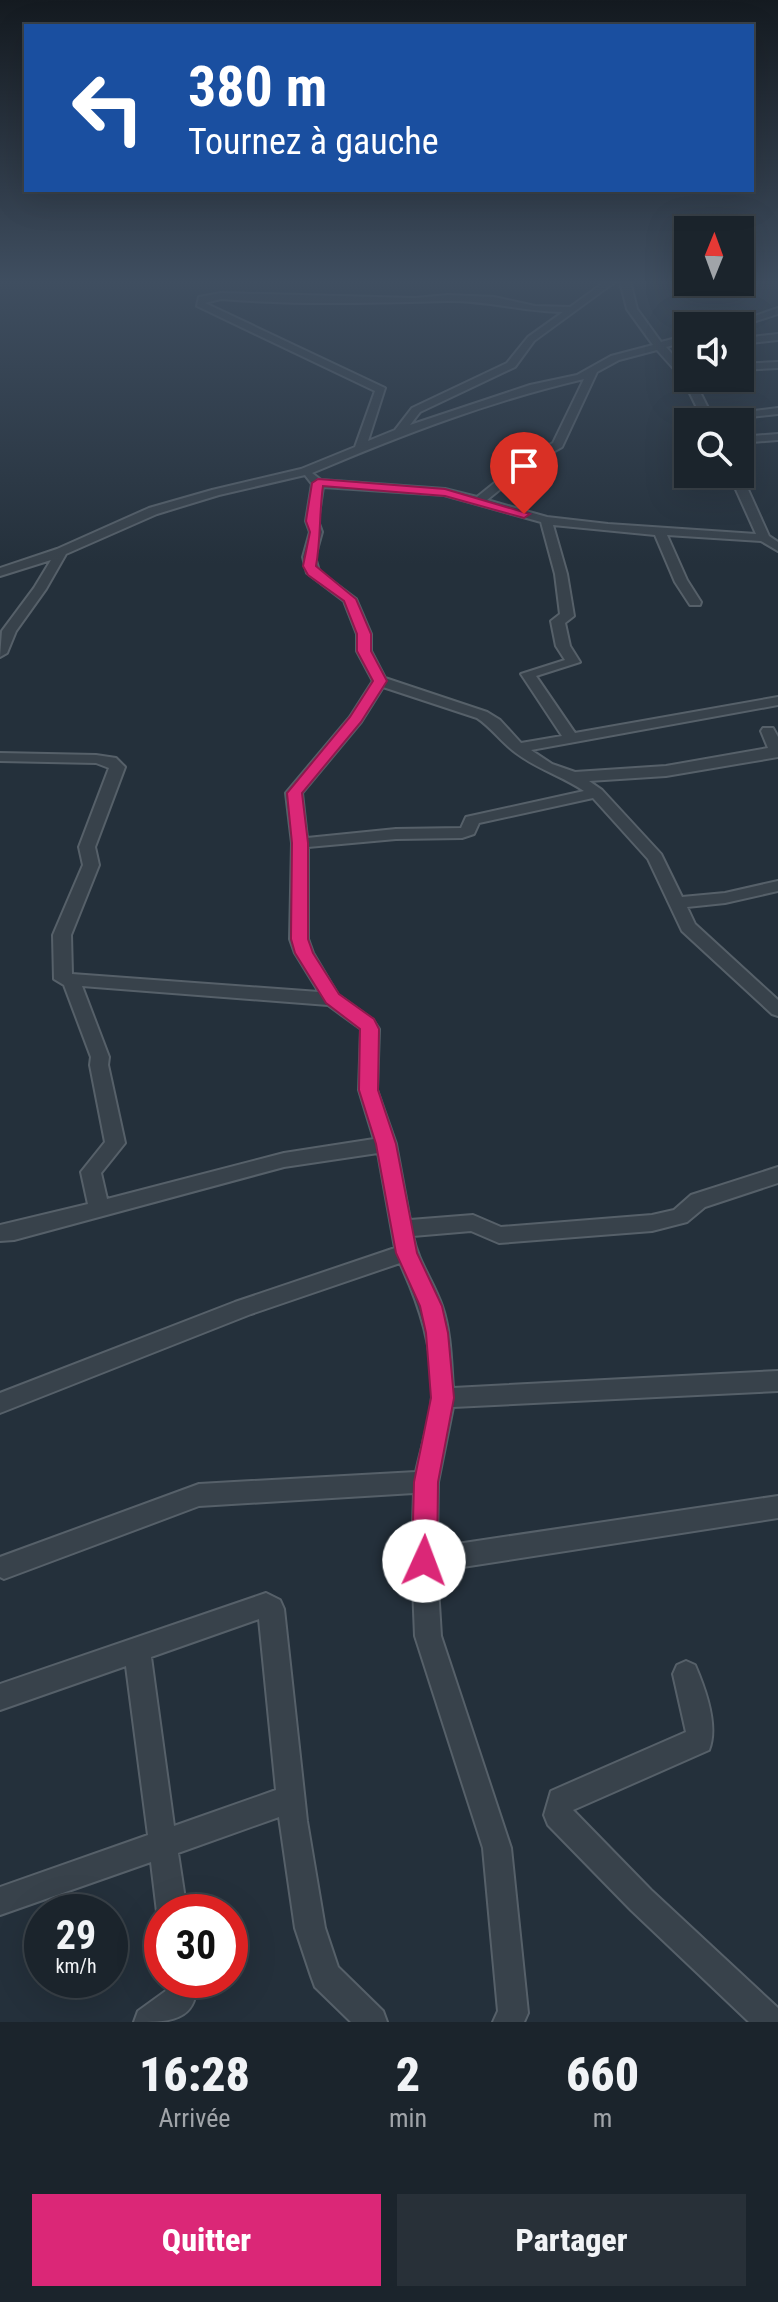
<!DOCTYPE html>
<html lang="fr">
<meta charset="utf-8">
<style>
:root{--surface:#1b242c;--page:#283038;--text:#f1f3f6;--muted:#a0a4a9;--line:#394148;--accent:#db2777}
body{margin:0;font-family:"Roboto Condensed",sans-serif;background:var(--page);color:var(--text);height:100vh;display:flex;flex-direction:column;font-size:30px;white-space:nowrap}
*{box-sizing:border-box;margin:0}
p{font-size:26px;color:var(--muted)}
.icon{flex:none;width:44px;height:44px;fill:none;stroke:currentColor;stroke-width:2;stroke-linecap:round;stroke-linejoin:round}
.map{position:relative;height:2022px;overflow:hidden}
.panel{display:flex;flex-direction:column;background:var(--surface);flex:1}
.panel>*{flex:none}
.banner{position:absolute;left:24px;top:24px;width:730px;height:168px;border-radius:0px;box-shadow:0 8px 32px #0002,0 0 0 2px var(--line);background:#1a4fa0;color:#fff;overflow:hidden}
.needle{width:52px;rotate:1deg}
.controls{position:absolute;left:674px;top:216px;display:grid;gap:16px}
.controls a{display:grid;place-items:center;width:80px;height:80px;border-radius:0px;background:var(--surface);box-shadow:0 8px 32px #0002,0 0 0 2px var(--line);font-size:40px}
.speed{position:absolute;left:24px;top:1894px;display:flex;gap:16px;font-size:40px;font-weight:700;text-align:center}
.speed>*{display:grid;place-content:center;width:104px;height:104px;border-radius:50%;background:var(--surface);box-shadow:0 8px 32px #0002,0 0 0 2px var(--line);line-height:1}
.speed small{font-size:20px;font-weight:400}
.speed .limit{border:12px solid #d22;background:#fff;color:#111}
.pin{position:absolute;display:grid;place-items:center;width:68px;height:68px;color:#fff;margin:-82px -34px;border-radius:50% 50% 50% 0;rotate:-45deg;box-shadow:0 0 8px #0007}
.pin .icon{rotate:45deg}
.me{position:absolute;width:88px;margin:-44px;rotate:2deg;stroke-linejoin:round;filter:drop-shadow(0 0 6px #0008)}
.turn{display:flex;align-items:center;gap:28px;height:168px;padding:0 32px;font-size:36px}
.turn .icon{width:104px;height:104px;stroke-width:2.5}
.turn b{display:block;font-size:56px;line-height:68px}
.eta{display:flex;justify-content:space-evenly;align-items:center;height:136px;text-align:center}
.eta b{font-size:48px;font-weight:800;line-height:56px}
.button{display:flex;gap:16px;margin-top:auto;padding:16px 32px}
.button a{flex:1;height:92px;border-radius:0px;background:var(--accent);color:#fff;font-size:32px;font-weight:800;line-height:92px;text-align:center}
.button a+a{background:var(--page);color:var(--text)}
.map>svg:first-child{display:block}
</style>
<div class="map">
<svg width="778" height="2022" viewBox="0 0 778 2022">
<rect width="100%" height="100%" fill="#24303b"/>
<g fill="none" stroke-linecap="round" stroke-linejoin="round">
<!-- street casing -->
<g stroke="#566069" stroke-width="4">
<path id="street" d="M606,281H616L534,341L515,367L420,412L410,425L530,385L577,375L611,356L653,345L627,309L620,281H630L637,309L661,342L688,335V341L666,347L688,372V378H693L712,416L778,408V414L704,422L683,379L657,350L619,360L597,372L562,447L530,465L487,500L547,517L608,524L756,534L729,474H741L769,536L778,542V551L761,541L667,535L687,580L701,602L700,605H690L675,582L655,535L553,525L567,574L574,616L565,623L570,646L580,662L536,676L575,733L778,697V705L531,750L552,764L575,772L666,766L768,748L761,731L763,728H773L778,737V757L666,776L589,781L602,790L661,854L682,897L725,893L778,881V891L725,903L687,907L695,924L778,1000V1016L772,1014L682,931L648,859L593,798L479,823L474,834L462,838L396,839L308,847V939L313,953L338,995L373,1020L379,1029L377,1090L396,1144L410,1220L473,1215L501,1227L652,1215L674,1210L691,1195L778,1167V1183L705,1207L687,1222L652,1231L499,1243L471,1231L413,1236C418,1262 434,1282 442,1306C451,1332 451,1361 453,1388L778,1371V1391L453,1407L438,1482L437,1547L778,1496V1518L437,1571L441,1636L511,1848L528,2013L524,2022H493L498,2011L483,1848L415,1636L412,1561L414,1493L199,1506L4,1579L0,1577V1557L199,1484L416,1472C421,1448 430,1422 432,1397C434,1350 420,1306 400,1263L251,1314L0,1413V1393L235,1302L395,1248L378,1153L284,1167L14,1240L0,1241V1225L88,1204L81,1172L105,1142L90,1065L91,1057L64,985L54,979L53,935L83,865L79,847L109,768L96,763L0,761V753L96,755L116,758L125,767L95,847L99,865L71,935L72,974L319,992L295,953L290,939L292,843L286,793L350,717L373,681L357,651V634L344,601L307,573L303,557L310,532L306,521L312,484L305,475L219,495L157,514L66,554L46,589L16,631L7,653L0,657L2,631L34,588L51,560L0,576V568L57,549L149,508L212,490L301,469L355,447L375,391L197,306L199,297L221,293L415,298L448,295L494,297L535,306L570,307ZM221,299C296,305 372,303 447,301C487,300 524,312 563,312L528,337L507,363L412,408L395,430L368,441L385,388L205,303ZM584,379L553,443L522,461L477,497L445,489L321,480L312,473C401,435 490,401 584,379ZM323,487L444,495L541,522L555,574L560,614L551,621L556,646L565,660L521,674L562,736L521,743L500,720L487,712L385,678L371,651V634L356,599L319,571L315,557L322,532L318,521ZM383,687L477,718C492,728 501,742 516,753C537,769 562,776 584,791L466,817L461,828L396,829L307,838L302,793L361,722ZM82,986L328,1005L361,1029L359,1090L374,1139L284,1153L107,1199L101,1173L125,1143L108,1065L109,1057Z
M778,308V314L740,326H725Z
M740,331L752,337L778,334V340L750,343L740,338Z
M778,362V368L740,370V364Z
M778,434V440L740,443V437Z
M266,1593L280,1600L284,1609L307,1821L325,1928L338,1967L383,2011L387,2022H351L315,1987L311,1976L295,1928L279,1817L178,1853L187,1912H162V1922L157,1912L151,1862L0,1915V1887L148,1835L126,1666L0,1710V1684ZM259,1619L276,1790L174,1826L151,1657Z
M686,1661L695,1665C705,1688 719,1725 709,1750L573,1810L651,1890L778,2008V2022H749L631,1910L548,1825L544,1815L551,1791L686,1732L673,1674L677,1665Z
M166,1980H196C199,2022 168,2022 134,2022L138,2011L167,1990Z"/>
</g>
<!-- street -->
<use href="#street" fill="#38424b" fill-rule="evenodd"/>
</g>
<!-- sky -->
<linearGradient id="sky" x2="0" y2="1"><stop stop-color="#141a20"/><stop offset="0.5" stop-color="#3f4e60"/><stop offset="1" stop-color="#3f4e60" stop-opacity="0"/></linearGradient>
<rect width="778" height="564" fill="url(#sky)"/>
<!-- route -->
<path fill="#db2777" stroke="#8e194d" stroke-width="2" d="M318,479L445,489L530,514L524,518L445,496L323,486C319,514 321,539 316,566L356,599L371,634V651L387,681L361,722L302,793L308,843V939L313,953L339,994L374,1019L379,1029L378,1090L396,1144L417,1253L442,1306L448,1333L454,1398L438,1482L437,1561L433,1570L424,1573L416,1570L412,1561L414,1482L431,1398L426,1333L420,1306L396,1253L376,1144L359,1090L360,1029L326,1003L295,953L291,939L292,843L287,793L350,717L373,681L357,651V634L344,601L308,575L303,566L310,532L306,521L312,483Z"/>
</svg>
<div class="controls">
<a><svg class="needle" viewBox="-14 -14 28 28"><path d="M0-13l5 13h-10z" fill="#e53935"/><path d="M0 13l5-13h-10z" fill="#a0a4a9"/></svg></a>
<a><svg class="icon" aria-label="sound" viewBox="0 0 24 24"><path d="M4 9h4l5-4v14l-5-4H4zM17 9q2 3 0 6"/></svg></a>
<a><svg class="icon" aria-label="search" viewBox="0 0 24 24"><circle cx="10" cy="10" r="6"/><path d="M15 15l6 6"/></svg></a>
</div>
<div class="speed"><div>29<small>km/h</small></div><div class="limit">30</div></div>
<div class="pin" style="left:524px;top:514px;background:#d93025"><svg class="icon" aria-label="arrive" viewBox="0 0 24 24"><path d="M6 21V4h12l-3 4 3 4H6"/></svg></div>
<svg class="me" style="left:424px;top:1561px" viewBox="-20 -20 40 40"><circle r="19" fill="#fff"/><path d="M0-13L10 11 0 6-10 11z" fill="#db2777"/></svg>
<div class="banner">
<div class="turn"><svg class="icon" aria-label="left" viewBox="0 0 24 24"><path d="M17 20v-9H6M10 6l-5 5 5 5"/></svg><div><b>380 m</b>Tournez à gauche</div></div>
</div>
</div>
<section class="panel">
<div class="eta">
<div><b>16:28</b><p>Arrivée</p></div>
<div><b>2</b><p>min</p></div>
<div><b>660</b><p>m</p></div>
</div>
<div class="button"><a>Quitter</a><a>Partager</a></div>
</section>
